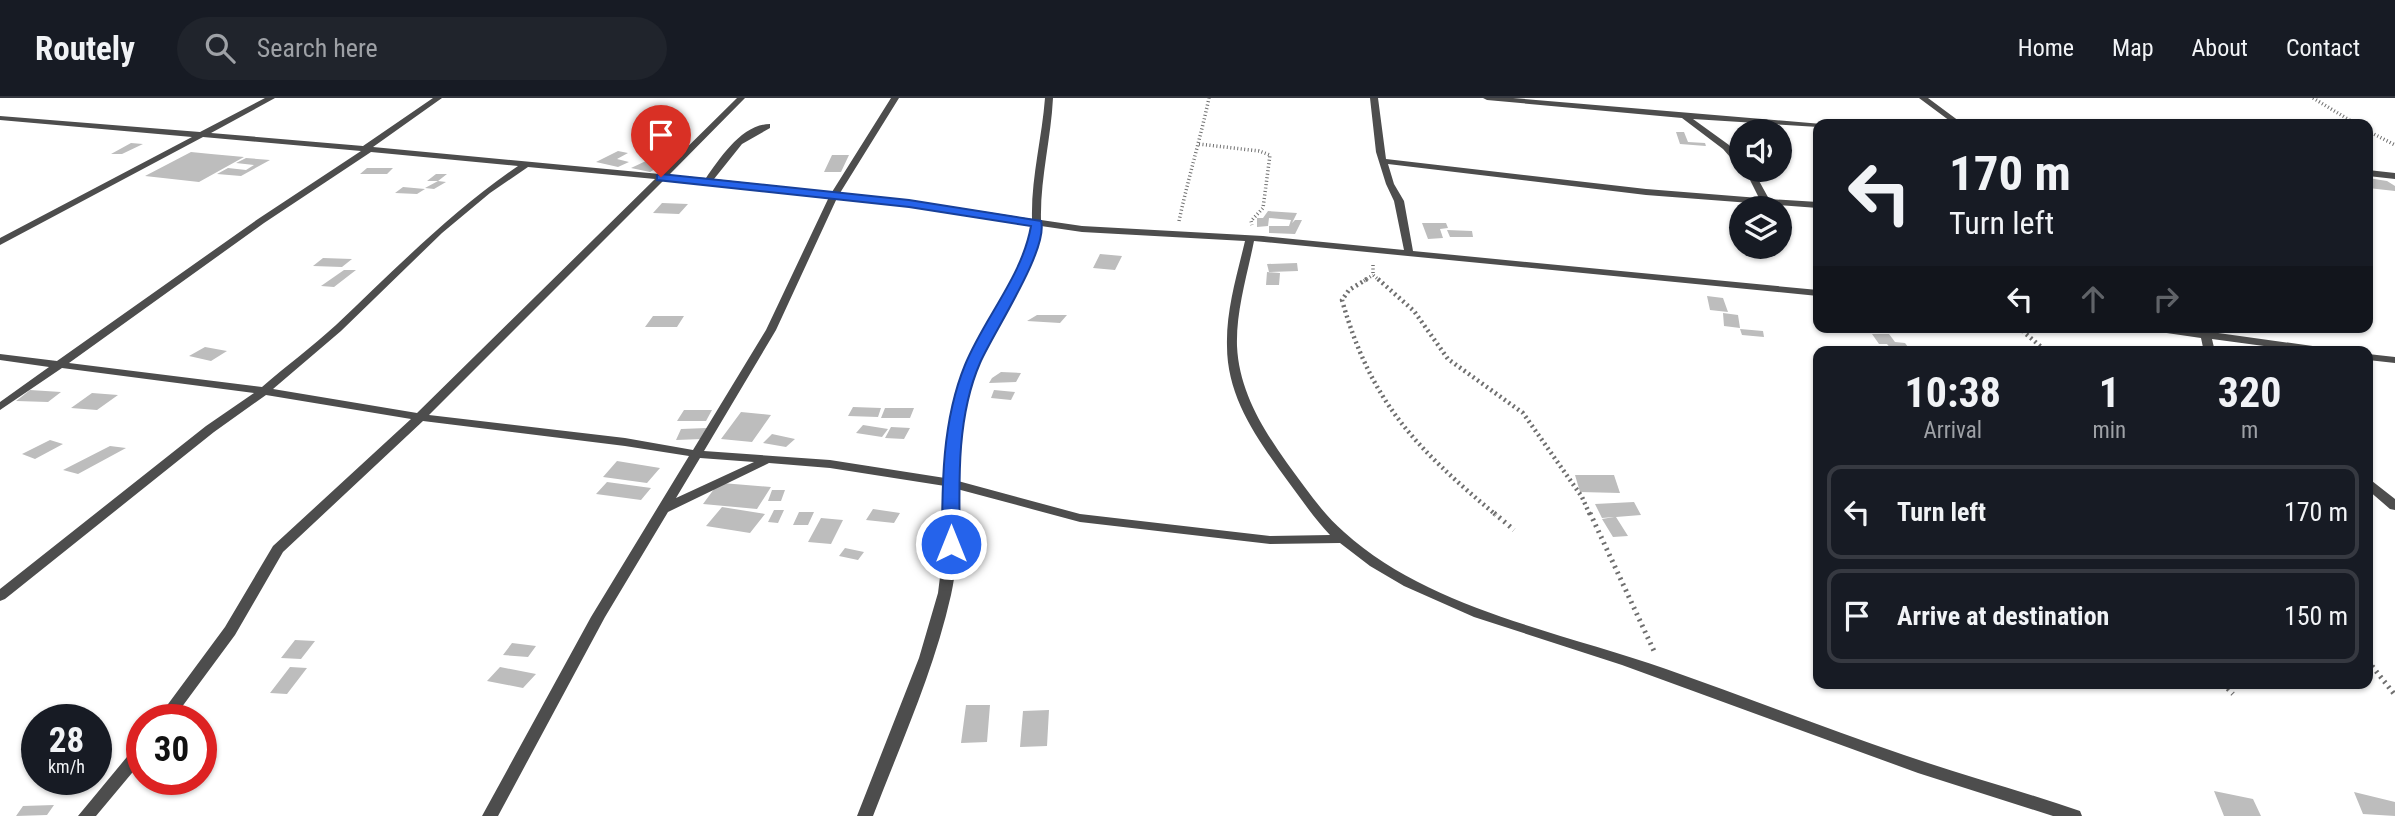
<!DOCTYPE html>
<style>
:root{--surface:#171b24;--page:#20242c;--text:#f1f3f6;--muted:#9ea1a6;--line:#363941}
body{margin:0;font-family:"Roboto Condensed",sans-serif;background:var(--page);color:var(--text);height:100vh;display:flex;flex-direction:column;font-size:26px;white-space:nowrap}
*{box-sizing:border-box;margin:0}
p{font-size:23px;color:var(--muted)}
.icon{flex:none;width:38px;height:38px;fill:none;stroke:currentColor;stroke-width:2;stroke-linecap:round;stroke-linejoin:round}
.map{position:relative;flex:1;overflow:hidden}
.drawer{position:absolute;left:1813px;top:248px;width:560px;height:343px;display:flex;flex-direction:column;background:var(--surface);border-radius:14px;box-shadow:0 2px 5px #0004}
.drawer>*{flex:none}
.banner{position:absolute;left:1813px;top:21px;width:560px;height:214px;border-radius:14px;box-shadow:0 2px 5px #0004;background:#171b24;color:var(--text);overflow:hidden}
.tools{position:absolute;left:1729px;top:21px;display:grid;gap:14px}
.tools a{display:grid;place-items:center;width:63px;height:63px;border-radius:50%;background:var(--surface);box-shadow:0 2px 5px #0004;font-size:35px}
.speed{position:absolute;left:21px;top:606px;display:flex;gap:14px;font-size:35px;font-weight:700;text-align:center}
.speed>*{display:grid;place-content:center;width:91px;height:91px;border-radius:50%;background:var(--surface);box-shadow:0 2px 5px #0004;line-height:1}
.speed small{font-size:18px;font-weight:400}
.speed .limit{border:10px solid #d22;background:#fff;color:#111}
.pin{position:absolute;display:grid;place-items:center;width:60px;height:60px;color:#fff;margin:-72px -30px;border-radius:50% 50% 50% 0;rotate:-45deg;box-shadow:0 0 7px #0007}
.pin .icon{rotate:45deg}
.me{position:absolute;width:77px;margin:-38px;rotate:0deg;stroke-linejoin:round;filter:drop-shadow(0 0 5px #0008)}
.turn{display:flex;align-items:center;gap:24px;height:147px;padding:0 21px;font-size:32px}
.turn .icon{width:91px;height:91px;stroke-width:2.5}
.turn b{display:block;font-size:49px;line-height:60px}
.lanes{display:flex;align-items:center;height:66px;padding:0 21px;background:#0003;justify-content:center;gap:35px;direction:ltr}
.lanes .off{opacity:.35}
.eta{display:flex;justify-content:space-evenly;align-items:center;height:119px;text-align:center}
.eta b{font-size:42px;font-weight:700;line-height:49px}
ul{padding:0;list-style:none}
li{display:flex;align-items:center;gap:21px;height:94px;margin:0 14px 10px;padding:0 7px;border:4px solid var(--line);border-radius:14px}
li div{flex:1}
li b{display:block;font-size:26px}
li em{font-style:normal}
header{display:flex;align-items:center;gap:42px;box-sizing:border-box;height:98px;padding:0 35px;background:var(--surface);border-bottom:2px solid var(--line)}
header strong{font-size:33px}
nav{display:flex;gap:38px;margin-inline-start:auto;font-size:24px}
.search{width:490px;height:63px;background:var(--page);display:flex;align-items:center;gap:18px;box-sizing:border-box;padding:0 24px;border-radius:38px;color:var(--muted);font-size:26px}
.map>svg:first-child{display:block}
</style>
<header>
<strong>Routely</strong>
<div class="search"><svg class="icon" aria-label="search" viewBox="0 0 24 24"><circle cx="10" cy="10" r="6"/><path d="M15 15l6 6"/></svg>Search here</div>
<nav><a>Home</a><a>Map</a><a>About</a><a>Contact</a></nav>
</header>
<div class="map">
<svg width="2395" height="718" viewBox="0 0 2395 718">
<rect width="100%" height="100%" fill="#fff"/>
<!-- building -->
<path fill="#bdbdbd" d="M1676,34H1684L1688,44L1705,45L1706,48L1680,46Z
M131,45L143,46L122,56H111Z
M618,53L628,55L617,61L629,64L618,69L596,64Z
M191,54L211,56L244,59L199,84L145,78Z
M663,55L673,57L666,61L671,62L650,74L631,70Z
M832,57H849L841,74H824Z
M246,60L270,62L241,78L217,76L228,70L246,72L254,67L236,65Z
M367,70H393L387,76H360Z
M436,76H447L438,83L446,84L434,91L425,90L438,83H427Z
M2368,80L2387,83L2395,88V93L2368,90Z
M403,89L425,91L417,96L395,95Z
M662,105L688,106L679,116L653,115Z
M1268,113L1297,115L1292,125L1295,122H1302L1295,136L1269,135V128H1289L1291,122L1269,120L1268,128L1257,129V120H1263Z
M1422,125H1446L1448,130L1440,131L1443,140L1428,141Z
M1447,132L1472,133L1473,139H1450Z
M1100,156L1122,158L1115,172L1093,170Z
M323,160L352,161L342,169L313,168Z
M1297,165L1298,173L1269,174L1267,166Z
M344,172H356L334,189L321,188Z
M1267,174L1280,175L1279,187H1266Z
M1707,198L1723,200L1728,214L1710,212Z
M1723,215L1738,217L1740,230L1724,228Z
M1037,217H1067L1060,225L1027,223Z
M653,218H684L677,229H645Z
M1740,231L1763,233L1764,239L1742,237Z
M1872,236H1889L1895,244L1905,245L1911,253L1892,252L1887,246H1879Z
M205,249L227,253L211,263L189,258Z
M1001,274L1021,275L1016,284L989,285L992,280Z
M30,292L61,294L48,304L16,303Z
M994,292L1015,294L1011,302L991,300Z
M92,295L118,297L97,312L71,310Z
M853,309L881,310L878,319L848,318Z
M885,310H914L910,320H881Z
M684,312H712L706,323H677Z
M741,314L771,317L752,344L721,341Z
M863,327L888,331L882,339L856,335Z
M891,329L910,330L904,341L885,340Z
M707,330L702,341L676,342L681,331Z
M772,336L795,341L786,349L763,345Z
M50,342L63,346L35,361L22,356Z
M110,348L126,350L78,376L63,372Z
M617,363L660,370L647,385L603,379Z
M1575,377H1614L1620,395L1580,394Z
M607,384L651,390L641,402L596,396Z
M722,385L771,389L757,411L703,406L717,387Z
M772,392H785L781,403H768Z
M1634,404L1641,417L1616,419L1628,438L1613,439L1602,421L1614,419L1602,420L1595,406Z
M722,409L765,416L750,435L706,428Z
M873,411L900,415L894,425L866,422Z
M774,412H784L778,425L768,424Z
M799,414H814L808,427H793Z
M821,420L843,422L831,446L808,444Z
M845,450L864,454L858,462L839,458Z
M295,542L315,543L301,561L281,560Z
M512,545L536,548L528,559L503,557Z
M290,569L307,570L287,596L270,595Z
M500,569L536,576L523,590L487,583Z
M966,607H990L987,644L961,645Z
M1049,612L1047,648L1020,649L1023,613Z
M2214,693L2253,701L2261,718H2224Z
M2354,694L2395,704V718L2363,716Z
M54,707L47,717L16,718L23,708Z"/>
<g fill="none" stroke-linecap="round" stroke-linejoin="round">
<!-- path-far2 -->
<path stroke="#6f6f6f" stroke-width="3.5" stroke-dasharray="1 2.5" stroke-linecap="butt" d="M2313,0L2356,26
M2368,33L2395,47
M1199,46L1259,53L1270,57L1263,110L1251,123L1252,127
M1179,123C1188,81 1200,42 1209,0
M1373,167V177L1380,183
M1364,183L1373,177"/>
<!-- path-far1 -->
<path stroke="#6f6f6f" stroke-width="4.5" stroke-dasharray="2 3.5" stroke-linecap="butt" d="M1367,181L1349,192L1342,202C1371,305 1416,350 1496,417
M1378,181L1414,213L1448,261L1523,315L1582,399L1590,417
M2018,229L2047,254"/>
<!-- path -->
<path stroke="#6f6f6f" stroke-width="5" stroke-dasharray="2 4.5" stroke-linecap="butt" d="M1494,415L1514,432
M1590,415L1654,553
M2368,563L2395,597
M2223,586L2233,596"/>
<!-- minor -->
<path fill="#4d4d4d" fill-rule="evenodd" d="M265,0H275L211,35L363,48L433,0H442L373,49L660,76L737,0H745L669,77L706,80C720,60 742,26 770,26V30L742,46L714,81L832,94L891,0H899L840,95L909,102L1032,121C1031,80 1042,40 1045,0H1053C1051,41 1040,81 1041,122L1082,128L1263,138L1404,152L1394,103L1386,86L1376,54L1370,0H1378L1386,61L1646,91L1759,100L1750,82L1742,72H1751L1758,81L1769,101L1818,104V110L1646,97L1388,66L1394,86L1404,103L1413,153L1818,192V198L1254,143C1247,178 1236,213 1237,248C1239,292 1262,330 1287,365C1305,389 1321,414 1344,434C1429,511 1561,534 1666,571C1746,599 1824,630 1904,657C1962,677 2022,693 2080,713L2082,718H2053L1918,675L1622,567L1474,519L1404,488L1370,468L1340,445L1270,446L1080,424L957,391C958,426 959,462 951,497C934,573 901,645 873,718H857L919,560L938,495L944,446L945,388L830,370L769,365L668,414L605,519L498,718H482L591,519L689,358L625,348L423,323L283,454L235,537L173,621H157L225,529L273,448L411,321L266,297L214,334L5,501L0,503V491L206,328L254,295L62,270L0,312V304L49,269L0,262V256L57,263L258,121L361,53L203,39L0,147V140L192,39L0,22V18L200,34ZM371,54L518,68C451,114 395,171 336,227C312,249 286,268 262,289L69,265L264,125ZM528,69L655,81L417,315L273,291L341,233L442,135L490,95ZM664,82L829,99L766,232L693,352L625,340L429,317ZM837,100L909,108L1032,126V137L1016,175L967,265L954,299L945,380L830,362L704,353L776,232ZM1041,128L1082,134L1245,143C1237,177 1226,212 1227,248C1227,300 1258,342 1287,382C1301,401 1314,420 1330,437L1270,438L1080,416L958,383C961,343 962,303 978,266C993,232 1043,161 1041,128ZM700,360L754,364L676,400Z
M1483,0H1513L1822,26H1818V29L1693,21L1729,47L1741,61V69L1738,68L1723,51L1682,20L1487,2Z
M1919,0H1928L1963,26H1954Z
M2368,72L2395,75V81L2368,78Z
M2141,229C2154,229 2198,234 2205,230L2209,231L2211,234L2334,251L2339,254H2308L2212,241L2215,254H2204L2201,240L2146,232Z
M2368,256L2395,259V265L2368,262Z
M2368,382L2372,383L2395,401V412L2390,411L2368,392Z
M142,646V663L96,718H78L136,648Z"/>
</g>
<!-- route -->
<path fill="#2563eb" stroke="#184099" stroke-width="2" d="M661,76L909,102L1041,123C1049,151 993,235 980,265C956,320 959,387 960,446L957,450L951,452L942,446C942,387 942,323 965,267C984,220 1022,179 1031,128L909,109L657,82V77Z"/>
</svg>
<div class="tools">
<a><svg class="icon" aria-label="sound" viewBox="0 0 24 24"><path d="M4 9h4l5-4v14l-5-4H4zM17 9q2 3 0 6"/></svg></a>
<a><svg class="icon" aria-label="layers" viewBox="0 0 24 24"><path d="M12 4l9 5-9 5-9-5zM3 14l9 5 9-5"/></svg></a>
</div>
<div class="speed"><div>28<small>km/h</small></div><div class="limit">30</div></div>
<div class="pin" style="left:661px;top:79px;background:#d93025"><svg class="icon" aria-label="arrive" viewBox="0 0 24 24"><path d="M6 21V4h12l-3 4 3 4H6"/></svg></div>
<svg class="me" style="left:951px;top:446px" viewBox="-20 -20 40 40"><circle r="17" fill="#2563eb" stroke="#fff" stroke-width="3"/><path d="M0-11L8 9 0 5-8 9z" fill="#fff"/></svg>
<div class="banner">
<div class="turn"><svg class="icon" aria-label="left" viewBox="0 0 24 24"><path d="M17 20v-9H6M10 6l-5 5 5 5"/></svg><div><b>170 m</b>Turn left</div></div>
<div class="lanes"><svg class="icon" aria-label="left" viewBox="0 0 24 24"><path d="M17 20v-9H6M10 6l-5 5 5 5"/></svg><svg class="icon off" aria-label="ahead" viewBox="0 0 24 24"><path d="M12 20V5M6 11l6-6 6 6"/></svg><svg class="icon off" aria-label="right" viewBox="0 0 24 24"><path d="M7 20v-9h11M14 6l5 5-5 5"/></svg></div>
</div>
<section class="drawer">
<div class="eta">
<div><b>10:38</b><p>Arrival</p></div>
<div><b>1</b><p>min</p></div>
<div><b>320</b><p>m</p></div>
</div>
<ul>
<li><svg class="icon" aria-label="left" viewBox="0 0 24 24"><path d="M17 20v-9H6M10 6l-5 5 5 5"/></svg><div><b>Turn left</b></div><em>170 m</em></li>
<li><svg class="icon" aria-label="arrive" viewBox="0 0 24 24"><path d="M6 21V4h12l-3 4 3 4H6"/></svg><div><b>Arrive at destination</b></div><em>150 m</em></li>
</ul>
</section>
</div>
